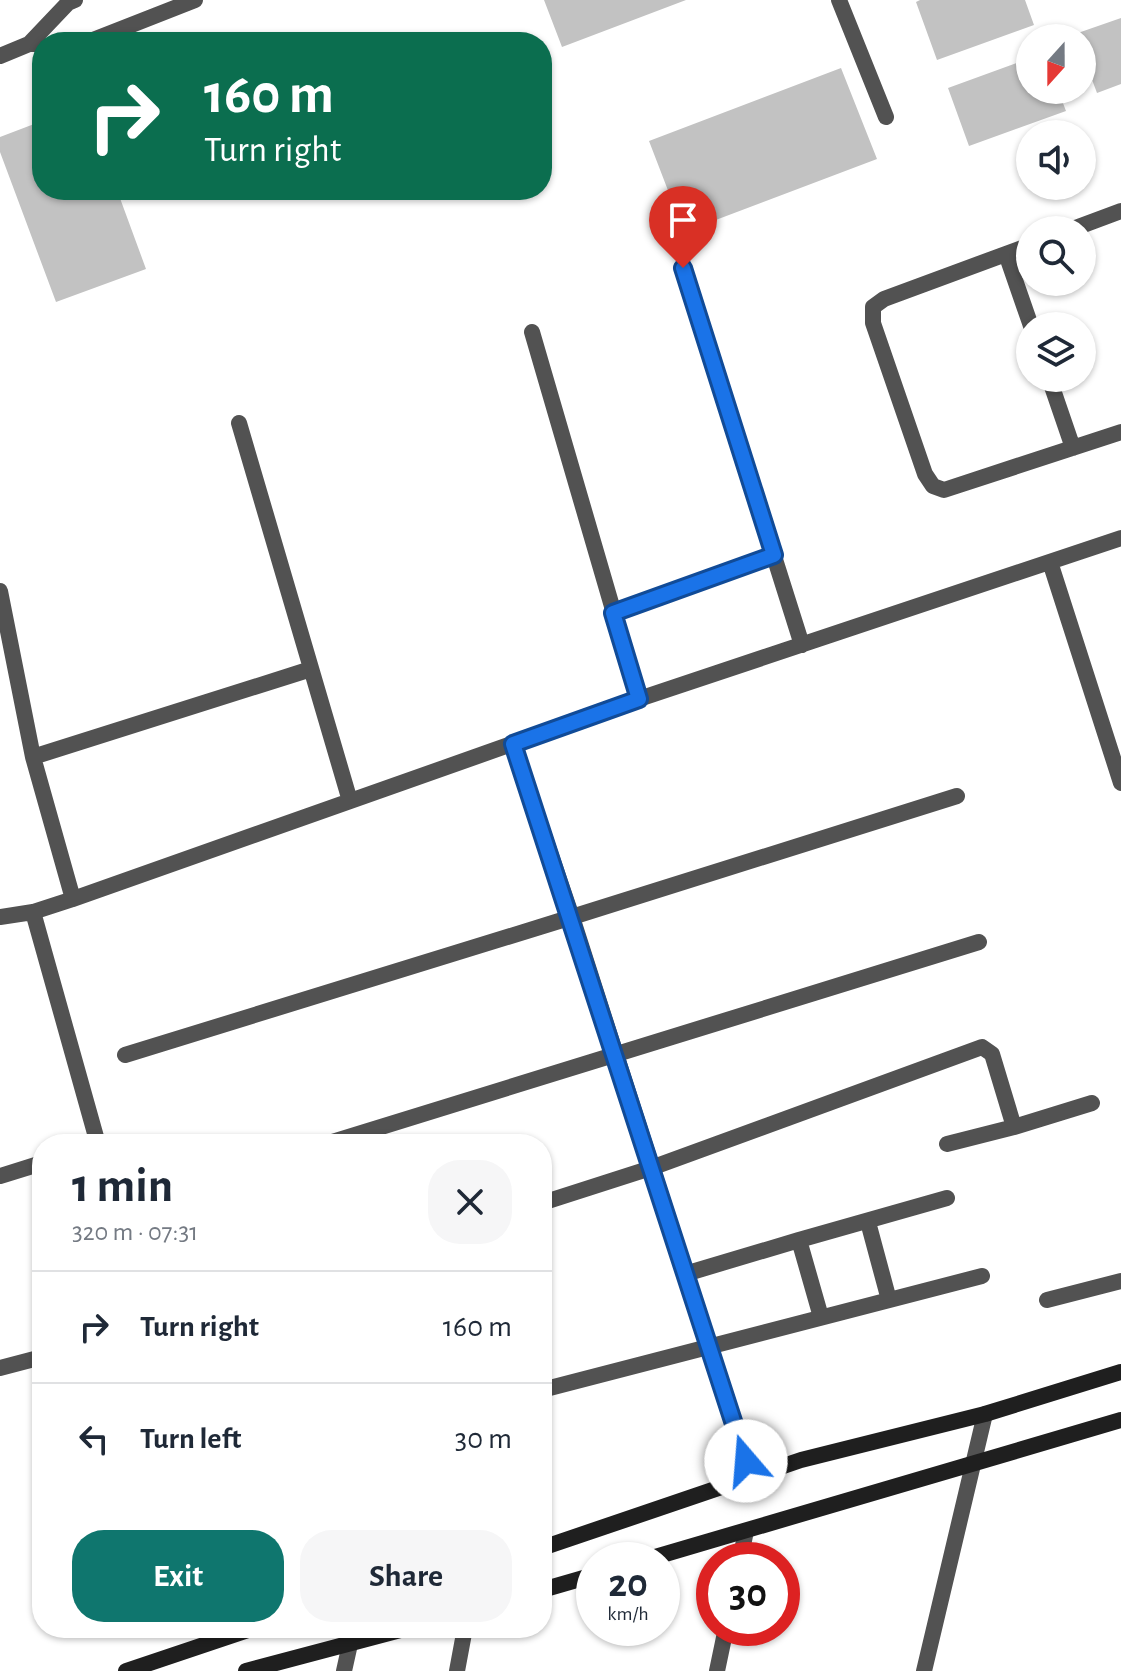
<!DOCTYPE html>
<meta charset="utf-8">
<style>
:root{--surface:#fff;--page:#f6f6f7;--text:#1f2937;--muted:#747a83;--line:#e0e1e3;--accent:#0f766e}
body{margin:0;font-family:"Alegreya Sans",sans-serif;background:var(--page);color:var(--text);height:100vh;display:flex;flex-direction:column;font-size:30px;white-space:nowrap}
*{box-sizing:border-box;margin:0}
p{font-size:26px;color:var(--muted)}
.icon{flex:none;width:44px;height:44px;fill:none;stroke:currentColor;stroke-width:2;stroke-linecap:round;stroke-linejoin:round}
.map{position:relative;flex:1;overflow:hidden}
.panel{position:absolute;left:32px;top:1134px;width:520px;height:504px;display:flex;flex-direction:column;background:var(--surface);border-radius:32px;box-shadow:0 2px 6px #0004}
.panel>*{flex:none}
.hud{position:absolute;left:32px;top:32px;width:520px;height:168px;border-radius:32px;box-shadow:0 2px 6px #0004;background:#0b6e4f;color:#fff;overflow:hidden}
.needle{width:52px;rotate:201deg}
.controls{position:absolute;left:1016px;top:24px;display:grid;gap:16px}
.controls a{display:grid;place-items:center;width:80px;height:80px;border-radius:50%;background:var(--surface);box-shadow:0 2px 6px #0004;font-size:40px}
.speed{position:absolute;left:576px;top:1542px;display:flex;gap:16px;font-size:40px;font-weight:700;text-align:center}
.speed>*{display:grid;place-content:center;width:104px;height:104px;border-radius:50%;background:var(--surface);box-shadow:0 2px 6px #0004;line-height:1}
.speed small{font-size:20px;font-weight:400}
.speed .limit{border:12px solid #d22;background:#fff;color:#111}
.pin{position:absolute;display:grid;place-items:center;width:68px;height:68px;color:#fff;margin:-82px -34px;border-radius:50% 50% 50% 0;rotate:-45deg;box-shadow:0 0 8px #0007}
.pin .icon{rotate:45deg}
.me{position:absolute;width:88px;margin:-44px;rotate:342deg;stroke-linejoin:round;filter:drop-shadow(0 0 6px #0008)}
.turn{display:flex;align-items:center;gap:28px;height:168px;padding:0 40px;font-size:36px}
.turn .icon{width:104px;height:104px;stroke-width:2.5}
.turn b{display:block;font-size:56px;line-height:68px}
.round{display:grid;place-items:center;flex:none;width:84px;height:84px;border-radius:32px;background:var(--page)}
.headline{display:flex;align-items:center;justify-content:space-between;height:136px;padding:0 40px}
h1{font-size:48px;font-weight:700;line-height:60px}
.button{display:flex;gap:16px;margin-top:auto;padding:16px 40px}
.button a{flex:1;height:92px;border-radius:32px;background:var(--accent);color:#fff;font-size:32px;font-weight:700;line-height:92px;text-align:center}
.button a+a{background:var(--page);color:var(--text)}
ul{padding:0;list-style:none}
li{display:flex;align-items:center;gap:24px;height:112px;padding:0 40px;border-top:2px solid var(--line)}
li div{flex:1}
li b{display:block;font-size:30px}
li em{font-style:normal}
.map>svg:first-child{display:block}
</style>
<div class="map">
<svg width="1121" height="1671" viewBox="0 0 1121 1671">
<rect width="100%" height="100%" fill="#fff"/>
<!-- building -->
<path fill="#c2c2c2" d="M544,0H686L562,47Z
M920,0H1025L1034,25L937,60L916,2Z
M1121,18V84L1097,93L1082,53V38H1076L1075,34Z
M1030,58V90H1058L1066,111L969,146L948,88Z
M841,68L877,159L684,232L649,141Z
M42,121V190H117L146,269L56,302L0,152V137Z"/>
<g fill="none" stroke-linecap="round" stroke-linejoin="round">
<!-- street -->
<path stroke="#525252" stroke-width="16" d="M839,0L886,117
M88,42L195,0
M29,44L68,3L75,0
M0,56L29,44H40
M1070,230L1121,211
M1030,245L884,299L873,307V323L925,474L933,486L944,490L1121,432
M1006,254L1031,326
M683,268L802,645
M532,332L639,699
M1049,378L1073,448
M239,423L350,801
M1050,562L1121,783
M0,591L33,757L73,899
M613,613L774,555
M513,744L572,917L957,796
M33,757L311,669
M33,912L98,1144
M0,917L33,912L73,899L639,699L1121,538
M125,1055L572,917L751,1476
M326,1144L979,942
M947,1144L1014,1127
M0,1176L42,1163
M542,1203L651,1168L982,1047L992,1054L1014,1127L1092,1103
M868,1222L889,1300
M685,1274L799,1240
M1047,1300L1121,1281
M821,1317L799,1240L947,1198
M0,1368L42,1357
M542,1390L982,1276
M740,1560L746,1531
M344,1671L350,1644
M457,1671L465,1628
M717,1671L726,1628
M924,1671L985,1414"/>
<!-- secondary -->
<path stroke="#1f1f1f" stroke-width="16" d="M542,1548L801,1460L985,1414L1121,1372
M645,1560L1121,1420
M542,1590L594,1575
M126,1671L254,1628
M246,1671L408,1628"/>
</g>
<g fill="none" stroke-linecap="round" stroke-linejoin="round">
<!-- route casing -->
<g stroke="#114b97" stroke-width="20">
<path id="route" d="M683,268L774,555L613,613L639,699L513,744L746,1461"/>
</g>
<!-- route -->
<use href="#route" stroke="#1a73e8" stroke-width="14"/>
</g>
</svg>
<div class="controls">
<a><svg class="needle" viewBox="-14 -14 28 28"><path d="M0-13l5 13h-10z" fill="#e53935"/><path d="M0 13l5-13h-10z" fill="#747a83"/></svg></a>
<a><svg class="icon" aria-label="sound" viewBox="0 0 24 24"><path d="M4 9h4l5-4v14l-5-4H4zM17 9q2 3 0 6"/></svg></a>
<a><svg class="icon" aria-label="search" viewBox="0 0 24 24"><circle cx="10" cy="10" r="6"/><path d="M15 15l6 6"/></svg></a>
<a><svg class="icon" aria-label="layers" viewBox="0 0 24 24"><path d="M12 4l9 5-9 5-9-5zM3 14l9 5 9-5"/></svg></a>
</div>
<div class="speed"><div>20<small>km/h</small></div><div class="limit">30</div></div>
<div class="pin" style="left:683px;top:268px;background:#d93025"><svg class="icon" aria-label="arrive" viewBox="0 0 24 24"><path d="M6 21V4h12l-3 4 3 4H6"/></svg></div>
<svg class="me" style="left:746px;top:1461px" viewBox="-20 -20 40 40"><circle r="19" fill="#fff"/><path d="M0-13L10 11 0 6-10 11z" fill="#1a73e8"/></svg>
<div class="hud">
<div class="turn"><svg class="icon" aria-label="right" viewBox="0 0 24 24"><path d="M7 20v-9h11M14 6l5 5-5 5"/></svg><div><b>160 m</b>Turn right</div></div>
</div>
<section class="panel">
<div class="headline"><div><h1>1 min</h1><p>320 m · 07:31</p></div><a class="round"><svg class="icon" aria-label="close" viewBox="0 0 24 24"><path d="M6 6l12 12M18 6L6 18"/></svg></a></div>
<ul>
<li><svg class="icon" aria-label="right" viewBox="0 0 24 24"><path d="M7 20v-9h11M14 6l5 5-5 5"/></svg><div><b>Turn right</b></div><em>160 m</em></li>
<li><svg class="icon" aria-label="left" viewBox="0 0 24 24"><path d="M17 20v-9H6M10 6l-5 5 5 5"/></svg><div><b>Turn left</b></div><em>30 m</em></li>
</ul>
<div class="button"><a>Exit</a><a>Share</a></div>
</section>
</div>
